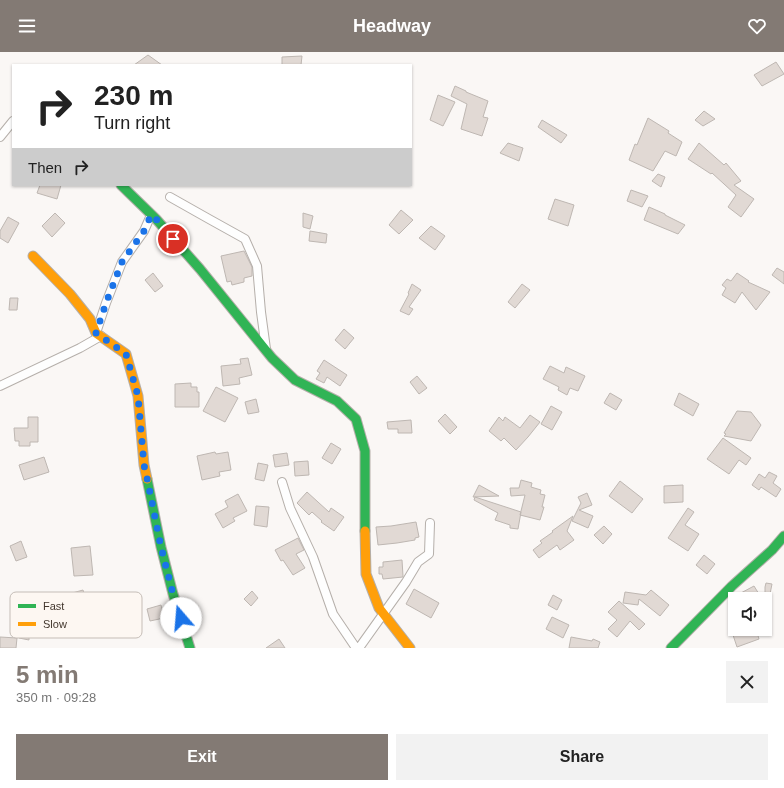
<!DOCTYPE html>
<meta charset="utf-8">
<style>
:root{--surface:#fff;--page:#f2f2f2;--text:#222;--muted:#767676;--accent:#837a74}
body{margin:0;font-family:Arial,sans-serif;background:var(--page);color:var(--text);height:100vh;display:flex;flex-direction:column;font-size:15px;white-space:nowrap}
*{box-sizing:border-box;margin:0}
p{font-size:13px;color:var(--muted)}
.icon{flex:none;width:22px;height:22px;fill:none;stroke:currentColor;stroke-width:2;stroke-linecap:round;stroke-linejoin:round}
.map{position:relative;height:596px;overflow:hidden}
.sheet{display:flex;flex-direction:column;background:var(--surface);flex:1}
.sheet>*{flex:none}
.guide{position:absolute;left:12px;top:12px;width:400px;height:122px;border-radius:0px;box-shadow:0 1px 3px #0004;background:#fff;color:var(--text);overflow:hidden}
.buttons{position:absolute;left:728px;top:540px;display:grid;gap:8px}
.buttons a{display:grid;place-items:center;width:44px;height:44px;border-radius:0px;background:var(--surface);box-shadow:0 1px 3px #0004;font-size:20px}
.pin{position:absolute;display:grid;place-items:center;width:34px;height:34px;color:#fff;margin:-17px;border:2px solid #fff;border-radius:50%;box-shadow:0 1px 4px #0007}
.me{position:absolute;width:44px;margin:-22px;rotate:342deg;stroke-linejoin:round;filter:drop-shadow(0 0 3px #0008)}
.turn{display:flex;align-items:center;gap:14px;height:84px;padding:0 16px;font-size:18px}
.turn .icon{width:52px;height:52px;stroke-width:2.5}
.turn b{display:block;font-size:28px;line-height:34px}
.then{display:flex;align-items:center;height:38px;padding:0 16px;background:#0003;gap:8px;font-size:15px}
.round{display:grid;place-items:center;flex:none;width:42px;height:42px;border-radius:0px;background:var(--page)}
.headline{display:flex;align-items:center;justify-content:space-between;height:68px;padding:0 16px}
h1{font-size:24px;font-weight:700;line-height:30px;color:var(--accent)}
.cta{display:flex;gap:8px;margin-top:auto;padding:8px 16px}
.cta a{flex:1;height:46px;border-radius:0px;background:var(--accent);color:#fff;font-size:16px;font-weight:700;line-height:46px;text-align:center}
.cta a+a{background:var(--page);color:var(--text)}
header{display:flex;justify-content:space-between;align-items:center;height:52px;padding:0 16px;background:var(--accent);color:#fff;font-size:18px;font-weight:700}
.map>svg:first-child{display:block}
</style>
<header><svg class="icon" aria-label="menu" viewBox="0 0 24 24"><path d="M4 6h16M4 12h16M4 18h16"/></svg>Headway<svg class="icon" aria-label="heart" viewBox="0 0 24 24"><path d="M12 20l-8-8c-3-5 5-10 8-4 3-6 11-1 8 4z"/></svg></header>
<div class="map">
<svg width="784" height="596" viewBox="0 0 784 596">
<rect width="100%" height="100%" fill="#faf7f5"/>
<!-- building -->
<path fill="#e1d9d4" stroke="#beb7b2" d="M148,3L162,13H134Z
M302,4L301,13H282V5Z
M776,10L784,22L762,34L754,23Z
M455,34L466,39V40L488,49L483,65L488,66L482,84L461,77L467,52L451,44Z
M438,43L455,50L443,74L430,68Z
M704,59L715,67L703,74L695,68Z
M648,66L669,79L668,81L682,90L676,104L665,99L653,119L629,108L635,92L637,93Z
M542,68L567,83L561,91L538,75Z
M508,91L523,96L519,109L500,101Z
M699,91L724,113L726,111L741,129L734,133L754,147L741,165L728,155L736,143L712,121L711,122L688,107Z
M658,122L665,125L661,135L652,129Z
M40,133H61L57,147L37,141Z
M631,138L648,144L642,155L627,149Z
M555,147L574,153L568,174L548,167Z
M649,155L665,162V163L685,173L678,182L644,168Z
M401,158L413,168L399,182L389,173Z
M55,161L65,171L52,185L42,174Z
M303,161L313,164L310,177L303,175Z
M8,165L19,171L8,191L0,186V179Z
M431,174L445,184L435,198L419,186Z
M310,179L327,182L326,191L309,189Z
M244,199L252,215V224L244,226V230L232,233L231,229L227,230L221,204Z
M777,216L784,220V232L772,223Z
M153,221L163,234L155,240L145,228Z
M737,221L749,229L748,230L770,240L756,258L742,240L735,251L722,243L726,236L722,233L727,227L731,229Z
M412,232L421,238L409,255L413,257L409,263L400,259L409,242L408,241Z
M522,232L530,238L515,256L508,250Z
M10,246H18L17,258H9Z
M344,277L354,286L345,297L335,288Z
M248,306L252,323L239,326L240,332L223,334L221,314L241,312L240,307Z
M324,308L347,323L340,334L327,325L324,331L316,327L320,321L317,319Z
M550,314L564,321L566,315L585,324L578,339L570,336L567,343L558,338L559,335L543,327Z
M417,324L427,336L419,342L410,330Z
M191,331V335H197V340H199V355H175V332Z
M216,335L238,346L225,370L203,359Z
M610,341L622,348L616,358L604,351Z
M679,341L699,352L693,364L674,353Z
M256,347L259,360L248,362L245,350Z
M551,354L562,360L552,378L541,372Z
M737,359L751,360L761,373L751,389L724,384L726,382L724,381Z
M445,362L457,375L450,382L438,369Z
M530,363L540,370L528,385L516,398L504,386L501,389L489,379L499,365L503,369L505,365L520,376Z
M28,365H38V390H30V394H19V389H15L14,376H28Z
M411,368L412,381H398V377H388L387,370Z
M723,386L751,406L746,413L739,408L729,422L707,407Z
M331,391L341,397L332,412L322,406Z
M215,400L216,402L228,400L231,418L219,420L220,424L202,428L197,404Z
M287,401L289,413L275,415L273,403Z
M44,405L49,420L24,428L19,413Z
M308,409L309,423L295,424L294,410Z
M258,411L268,413L264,429L255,427Z
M769,420L777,424L773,431L781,437L776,445L761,435L759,438L752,433L759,422L765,426Z
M521,428L532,431L531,435L541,438L540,442L545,443L542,455H544L540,468L520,463L525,443L511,444L510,436H519Z
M620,429L643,447L632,461L609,444Z
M479,433L499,444L473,445Z
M683,433V450L664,451V434Z
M307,440L329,460L331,456L344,465L334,479L321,470L322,469L312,460L309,463L297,451Z
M587,441L592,453L579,458L593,464L588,476L572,469L581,451L578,445Z
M238,442L247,459L233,466L235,469L223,476L215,462L228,455L225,449Z
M475,445L521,460L518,477L510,476V473L495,468L498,461L474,448Z
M256,454L269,455L267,475L254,473Z
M688,456L694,460L685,473L699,482L688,499L668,486Z
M573,464L567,479L574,488L560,498L557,493L539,506L533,498L542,491L540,489L553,480L552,479Z
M416,470L419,485L415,486V488L397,491L378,493L376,475L391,474Z
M604,474L612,482L603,492L594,483Z
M298,486L304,498L296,502L305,516L293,523L283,508L281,509L275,498Z
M21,489L27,505L16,509L10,494Z
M90,494L93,523L74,524L71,496Z
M704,503L715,512L707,522L696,513Z
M402,508L403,524V525L383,527L382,522H379V515H383V510Z
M766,531L772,532L768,552H765V535Z
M754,534L762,547H742L739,542Z
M414,537L439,551L431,566L406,552Z
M83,538L92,566L68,574L58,545Z
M651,538L669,553L660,564L639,547L638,553L623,551L625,540L646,543Z
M252,539L258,546L251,554L244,547Z
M553,543L562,548L557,558L548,553Z
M619,549L645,572L639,578L630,569L617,585L608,577L617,568L608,560Z
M161,553L164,566L150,569L147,557Z
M552,565L569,573L563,586L546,577Z
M21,570L31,571V573L38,574L36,584L29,582V588L19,586Z
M731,577H756L759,587L737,595Z
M0,585L17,586L16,596H0Z
M571,585L592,589L593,587L600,590L598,596H569Z
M279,587L285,596H266Z"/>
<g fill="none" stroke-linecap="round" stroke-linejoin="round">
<!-- street casing -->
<g stroke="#b5afaa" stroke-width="10">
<path id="street" d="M0,85L13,69
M170,145L209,167L245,187L257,214L261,260L266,297
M96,281L106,251L122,210L144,179L151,163
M0,334L80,296L101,284
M282,430L290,456L313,505L333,562L356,596
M359,596L406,530L418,510L429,502L430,471"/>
</g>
<!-- fast casing -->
<g stroke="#b5afaa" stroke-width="11">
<path id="fast" d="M121,133L156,167L200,217L272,306L295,328L337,349L356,367L365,399V479
M147,427L161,495L173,542L190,596
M671,596L732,534L772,498L784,484"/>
</g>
<!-- slow casing -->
<g stroke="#b5afaa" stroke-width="11">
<path id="slow" d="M33,204L70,242L90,267L96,281L126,302L138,344L144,413L147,427
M365,479L366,522L379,556L410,596"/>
</g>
<!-- street -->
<use href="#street" stroke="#fefefe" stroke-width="8"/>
<!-- fast -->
<use href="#fast" stroke="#30b455" stroke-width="9"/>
<!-- slow -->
<use href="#slow" stroke="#ff9f0a" stroke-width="9"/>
</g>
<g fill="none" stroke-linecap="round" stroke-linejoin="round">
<!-- route -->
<path stroke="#1a73e8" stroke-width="7" stroke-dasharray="0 12.6" d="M173,187L156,167L151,163L144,179L122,210L106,251L96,281L126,302L138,344L144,413L147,426L161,495L173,542L181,566"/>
</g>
<!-- legend -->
<rect x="10" y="540" width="132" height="46" rx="6" fill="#fdf7f2" stroke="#c5bdb7" stroke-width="1"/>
<rect x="18" y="552" width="18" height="4" fill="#30b455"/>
<rect x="18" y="570" width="18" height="4" fill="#ff9f0a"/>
<g font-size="11" fill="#43372e">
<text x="43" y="558">Fast</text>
<text x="43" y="576">Slow</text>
</g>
</svg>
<div class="buttons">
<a><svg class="icon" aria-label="sound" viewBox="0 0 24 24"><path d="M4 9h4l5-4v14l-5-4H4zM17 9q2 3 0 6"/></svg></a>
</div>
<div class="pin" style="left:173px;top:187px;background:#d93025"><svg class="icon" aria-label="arrive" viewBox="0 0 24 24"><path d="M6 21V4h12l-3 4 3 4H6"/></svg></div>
<svg class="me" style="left:181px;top:566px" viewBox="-20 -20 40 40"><circle r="19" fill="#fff"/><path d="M0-13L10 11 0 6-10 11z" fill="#1a73e8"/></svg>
<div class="guide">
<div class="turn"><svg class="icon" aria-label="right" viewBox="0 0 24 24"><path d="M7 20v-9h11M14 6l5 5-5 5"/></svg><div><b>230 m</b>Turn right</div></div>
<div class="then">Then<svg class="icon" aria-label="right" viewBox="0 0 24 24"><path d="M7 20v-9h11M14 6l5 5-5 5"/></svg></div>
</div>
</div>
<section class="sheet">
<div class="headline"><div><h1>5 min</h1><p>350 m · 09:28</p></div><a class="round"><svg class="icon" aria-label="close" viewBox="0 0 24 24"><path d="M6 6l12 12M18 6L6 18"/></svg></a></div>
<div class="cta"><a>Exit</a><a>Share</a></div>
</section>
